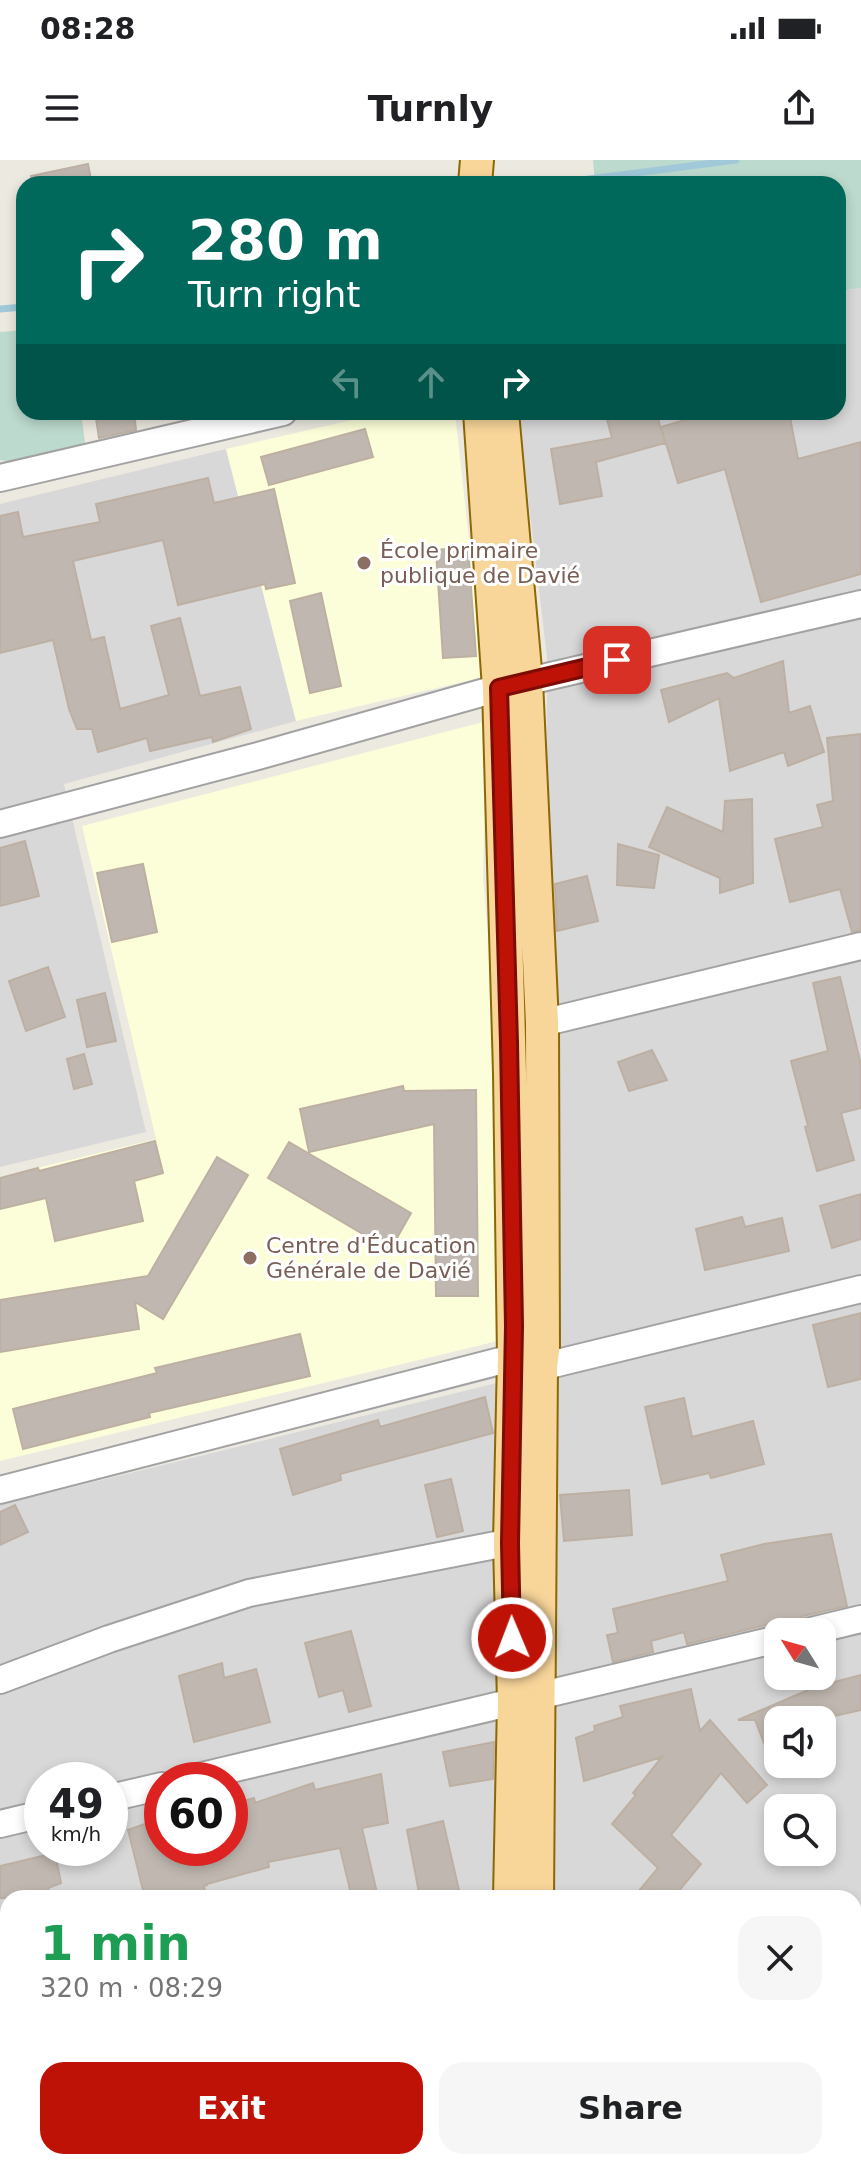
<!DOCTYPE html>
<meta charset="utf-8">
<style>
:root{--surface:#fff;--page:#f6f6f6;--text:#202124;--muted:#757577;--accent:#be1207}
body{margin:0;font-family:"DejaVu Sans",sans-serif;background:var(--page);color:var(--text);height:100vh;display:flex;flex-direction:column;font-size:30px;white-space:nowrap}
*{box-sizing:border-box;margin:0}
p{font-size:26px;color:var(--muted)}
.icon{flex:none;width:44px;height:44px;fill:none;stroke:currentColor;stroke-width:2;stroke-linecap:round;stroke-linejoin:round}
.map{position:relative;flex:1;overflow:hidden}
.panel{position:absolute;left:0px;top:1730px;width:862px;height:280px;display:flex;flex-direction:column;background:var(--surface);border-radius:24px 24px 0 0;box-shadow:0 4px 12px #0003}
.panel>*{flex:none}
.guide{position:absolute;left:16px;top:16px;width:830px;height:244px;border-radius:24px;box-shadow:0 4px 12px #0003;background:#00695c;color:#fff;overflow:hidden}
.needle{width:52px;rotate:307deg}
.controls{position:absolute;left:764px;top:1458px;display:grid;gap:16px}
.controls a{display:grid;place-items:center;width:72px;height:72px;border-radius:16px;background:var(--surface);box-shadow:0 4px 12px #0003;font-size:40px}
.speed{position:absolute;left:24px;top:1602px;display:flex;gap:16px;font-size:40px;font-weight:700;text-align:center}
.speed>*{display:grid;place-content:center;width:104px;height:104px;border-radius:50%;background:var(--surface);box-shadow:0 4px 12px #0003;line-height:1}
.speed small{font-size:20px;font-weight:400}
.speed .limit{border:12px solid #d22;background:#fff;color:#111}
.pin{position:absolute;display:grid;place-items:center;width:68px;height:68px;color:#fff;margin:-34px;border-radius:16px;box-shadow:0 4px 12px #0006}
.me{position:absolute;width:88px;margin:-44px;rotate:359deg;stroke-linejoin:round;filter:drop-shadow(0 0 6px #0008)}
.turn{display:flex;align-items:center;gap:28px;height:168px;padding:0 40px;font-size:36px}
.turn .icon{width:104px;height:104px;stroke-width:2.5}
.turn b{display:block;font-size:56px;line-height:68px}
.lanes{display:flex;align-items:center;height:76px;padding:0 40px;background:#0003;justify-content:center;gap:40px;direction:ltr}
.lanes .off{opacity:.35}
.round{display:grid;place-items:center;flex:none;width:84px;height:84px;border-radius:24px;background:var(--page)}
.summary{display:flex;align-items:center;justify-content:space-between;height:136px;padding:0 40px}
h1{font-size:48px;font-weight:800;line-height:60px;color:#1e9e55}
.cta{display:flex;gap:16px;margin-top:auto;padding:16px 40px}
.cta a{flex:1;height:92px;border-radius:24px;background:var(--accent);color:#fff;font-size:32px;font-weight:800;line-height:92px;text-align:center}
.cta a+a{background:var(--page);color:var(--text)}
.status{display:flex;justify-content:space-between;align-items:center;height:56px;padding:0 40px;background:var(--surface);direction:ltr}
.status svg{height:22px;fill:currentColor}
header{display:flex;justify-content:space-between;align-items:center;height:104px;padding:0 40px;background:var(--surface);font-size:36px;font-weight:800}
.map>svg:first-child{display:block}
</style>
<div class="status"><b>08:28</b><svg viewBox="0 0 49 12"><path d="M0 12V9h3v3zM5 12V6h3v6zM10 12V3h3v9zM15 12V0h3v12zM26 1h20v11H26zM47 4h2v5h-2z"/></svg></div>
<header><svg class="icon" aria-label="menu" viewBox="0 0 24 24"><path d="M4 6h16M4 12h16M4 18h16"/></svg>Turnly<svg class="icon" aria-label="share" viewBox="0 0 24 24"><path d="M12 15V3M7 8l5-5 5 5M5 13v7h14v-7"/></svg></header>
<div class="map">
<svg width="861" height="2010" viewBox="0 0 861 2010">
<rect width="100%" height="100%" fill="#ece9e0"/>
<!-- residential -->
<path fill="#d9d8d8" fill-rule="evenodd" d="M861,128V2010H542V2002H854V1738H543L547,497L518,252H838V131ZM778,1472H822V1516H778ZM778,1560H822V1604H778ZM778,1648H822V1692H778Z
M226,289L296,561L64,624L146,972L0,1007V344Z
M505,1221L499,1738H8V1818L0,1786V1345ZM42,1620H110V1688H42ZM162,1620H230V1688H162Z
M55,2002H496V2010H57Z"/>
<!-- education -->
<path fill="#fbfed8" d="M387,252H455L484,517L296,561L226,289Z
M487,561L483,717L498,893L502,1180L0,1301V1017L156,979L82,666Z
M0,1924L8,1956V2002H20L22,2010H0Z"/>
<!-- wetland -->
<path fill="#bddace" d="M593,0H861V128L838,131V24H595Z
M24,170V252H81L86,290L18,303L0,300V172Z"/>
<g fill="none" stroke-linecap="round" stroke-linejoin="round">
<!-- stream -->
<path stroke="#a1c9d9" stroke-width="7" d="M437,24L455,21L467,22
M551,24L736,0
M0,149L24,147"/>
</g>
<!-- building -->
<path fill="#c0b8b0" stroke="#bdb0a3" stroke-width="2" d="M88,4L92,24H32L31,16Z
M95,252H134L136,270L99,278Z
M605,252H656L665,283L596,302L602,336L560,344L551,289L612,278Z
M712,252H789L798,299L861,282V414L761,442L725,309L678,323L661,267Z
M365,269L373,297L269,325L261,297Z
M208,318L214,343L274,329L295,423L266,429L265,424L178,445L163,380L73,401L91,480L104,477L120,549L169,535L151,466L180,458L200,536L240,527L251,569L213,582L212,577L150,591L147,578L98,592L92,569H77L69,549L53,480L0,493V356L18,352L23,377L100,362L96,344Z
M468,387L476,496L443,498L436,390Z
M321,433L341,526L310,533L290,441Z
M783,501L789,553L810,546L824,592L788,606L784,592L730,611L719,538L669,562L661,530L727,513L734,518Z
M861,574V770L852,772L840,729L790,742L775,679L823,667L817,645L833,641L827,578Z
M752,639L753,723L720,733V718L649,687L667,647L723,672L725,641Z
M25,681L39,736L0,746V688Z
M618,684L659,695L654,728L617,725Z
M143,704L157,772L112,782L97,713Z
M587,716L598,761L557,771L555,724Z
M48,807L65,857L26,871L9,821Z
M840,817L861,905V948L841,953L854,1000L817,1011L805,967L808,966L791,901L828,891L813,823Z
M105,833L116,881L87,887L77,840Z
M652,890L667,920L629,931L618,902Z
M84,894L92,924L74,929L67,899Z
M403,926L404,931L476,930L478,1136H436L434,964L309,992L300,949Z
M155,981L163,1013L134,1021L143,1061L55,1081L46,1038L0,1049V1018L38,1008L39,1011Z
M289,982L411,1053L390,1090L268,1018Z
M217,997L248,1015L163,1159L135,1142L139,1169L0,1192V1140L148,1116Z
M861,1034V1079L832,1088L820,1046Z
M742,1057L745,1067L782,1058L789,1091L705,1110L696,1069Z
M861,1153V1219L828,1227L813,1165Z
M300,1174L310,1216L149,1253L150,1257L23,1289L13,1249L157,1213L155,1208Z
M485,1237L493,1273L340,1314L341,1320L293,1335L280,1289L378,1260L380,1267Z
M684,1238L692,1277L753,1261L764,1304L711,1318L709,1313L662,1324L645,1247Z
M451,1319L463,1371L437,1377L425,1325Z
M629,1330L632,1375L564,1381L560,1335Z
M15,1345L28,1372L0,1385V1352Z
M831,1374L847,1446L803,1456L794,1463L785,1465L774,1463L687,1484L684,1472L651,1481L653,1492L613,1502L607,1475L618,1473L613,1449L728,1421L721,1395L764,1384Z
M351,1471L371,1546L349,1552L343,1530L319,1537L305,1483Z
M222,1503L224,1518L256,1509L270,1562L194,1582L179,1516Z
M861,1515V1550L816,1560H778L777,1616L755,1560H738L815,1527Z
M691,1529L700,1571L710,1560L767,1625L747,1643L721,1613L671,1675L701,1704L673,1738H633L658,1708L612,1664L636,1635L633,1633L662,1597L584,1621L576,1578L595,1571L594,1566L623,1557L620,1546Z
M494,1582L493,1619L450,1626L443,1592Z
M381,1614L388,1663L362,1668L377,1733L352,1738L340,1688L268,1702L269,1707L207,1724V1725L204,1726L206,1738H145L128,1670L162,1658V1688H230V1645L254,1638L255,1643L313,1623L315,1630Z
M443,1661L459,1730L420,1738L407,1670Z
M55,1693L61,1723L48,1728L50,1738H0V1706Z"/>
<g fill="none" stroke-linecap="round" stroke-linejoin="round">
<!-- minor casing -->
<g stroke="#a2a2a2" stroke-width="30">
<path id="minor" d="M0,318L283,252
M0,664L258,596L499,528L861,444
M542,863L861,786
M541,1207L861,1129
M0,1330L531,1193
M807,1472L861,1459
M0,1520L109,1479L249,1433L527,1379
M185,1620L778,1479
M110,1638L162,1626
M0,1664L42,1654
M854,1802L861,1800
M0,1825L8,1859
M41,2002L43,2010"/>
</g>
<!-- major casing -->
<g stroke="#8c6805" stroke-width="36">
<path id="major" d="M475,24L477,0
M480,252L499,528L510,913L514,1197L510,1383L514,1542L510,1738
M502,252L526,521L542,863L543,1190L541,1207L537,1738
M505,2010V2002
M536,2010V2002"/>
</g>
<!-- minor -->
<use href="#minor" stroke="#fff" stroke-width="26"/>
<!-- major -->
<use href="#major" stroke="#f8d599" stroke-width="32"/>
</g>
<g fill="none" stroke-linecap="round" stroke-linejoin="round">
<!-- route casing -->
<g stroke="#7c0c05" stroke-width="20">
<path id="route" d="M512,1478L510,1383L514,1166L509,883L499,528L617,500"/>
</g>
<!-- route -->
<use href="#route" stroke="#be1207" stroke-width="14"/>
</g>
<!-- markers -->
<g fill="#8d6e63" stroke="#fff" stroke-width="3">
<circle cx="364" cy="403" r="8"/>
<circle cx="250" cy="1098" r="8"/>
</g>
<g text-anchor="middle" stroke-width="6" stroke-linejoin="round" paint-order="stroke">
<!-- education labels -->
<g font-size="22" fill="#785e54" stroke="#fff" text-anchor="start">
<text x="380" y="398">École primaire<tspan x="380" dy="25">publique de Davié</tspan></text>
<text x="266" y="1093">Centre d'Éducation<tspan x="266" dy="25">Générale de Davié</tspan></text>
</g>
</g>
</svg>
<div class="controls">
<a><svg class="needle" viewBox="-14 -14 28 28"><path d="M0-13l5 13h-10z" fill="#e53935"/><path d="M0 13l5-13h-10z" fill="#757577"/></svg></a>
<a><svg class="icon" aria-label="sound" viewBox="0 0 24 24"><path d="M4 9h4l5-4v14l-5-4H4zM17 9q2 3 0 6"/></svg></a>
<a><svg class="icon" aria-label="search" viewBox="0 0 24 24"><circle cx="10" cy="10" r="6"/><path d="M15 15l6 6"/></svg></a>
</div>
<div class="speed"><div>49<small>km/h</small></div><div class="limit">60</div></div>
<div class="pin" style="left:617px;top:500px;background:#d93025"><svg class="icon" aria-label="arrive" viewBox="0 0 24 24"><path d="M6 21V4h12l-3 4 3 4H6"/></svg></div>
<svg class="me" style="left:512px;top:1478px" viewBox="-20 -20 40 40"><circle r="17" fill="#be1207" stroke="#fff" stroke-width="3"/><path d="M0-11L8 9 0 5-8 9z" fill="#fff"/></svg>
<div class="guide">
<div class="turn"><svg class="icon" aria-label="right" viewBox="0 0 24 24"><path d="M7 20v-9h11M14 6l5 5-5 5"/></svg><div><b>280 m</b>Turn right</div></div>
<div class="lanes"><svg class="icon off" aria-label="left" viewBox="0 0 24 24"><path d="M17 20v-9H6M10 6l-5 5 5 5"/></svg><svg class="icon off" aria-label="ahead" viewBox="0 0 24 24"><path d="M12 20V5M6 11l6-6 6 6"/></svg><svg class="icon" aria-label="right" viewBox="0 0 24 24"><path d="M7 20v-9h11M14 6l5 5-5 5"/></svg></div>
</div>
<section class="panel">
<div class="summary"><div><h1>1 min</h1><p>320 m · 08:29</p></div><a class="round"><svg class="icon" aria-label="close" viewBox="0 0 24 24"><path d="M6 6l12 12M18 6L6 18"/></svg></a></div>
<div class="cta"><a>Exit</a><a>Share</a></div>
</section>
</div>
